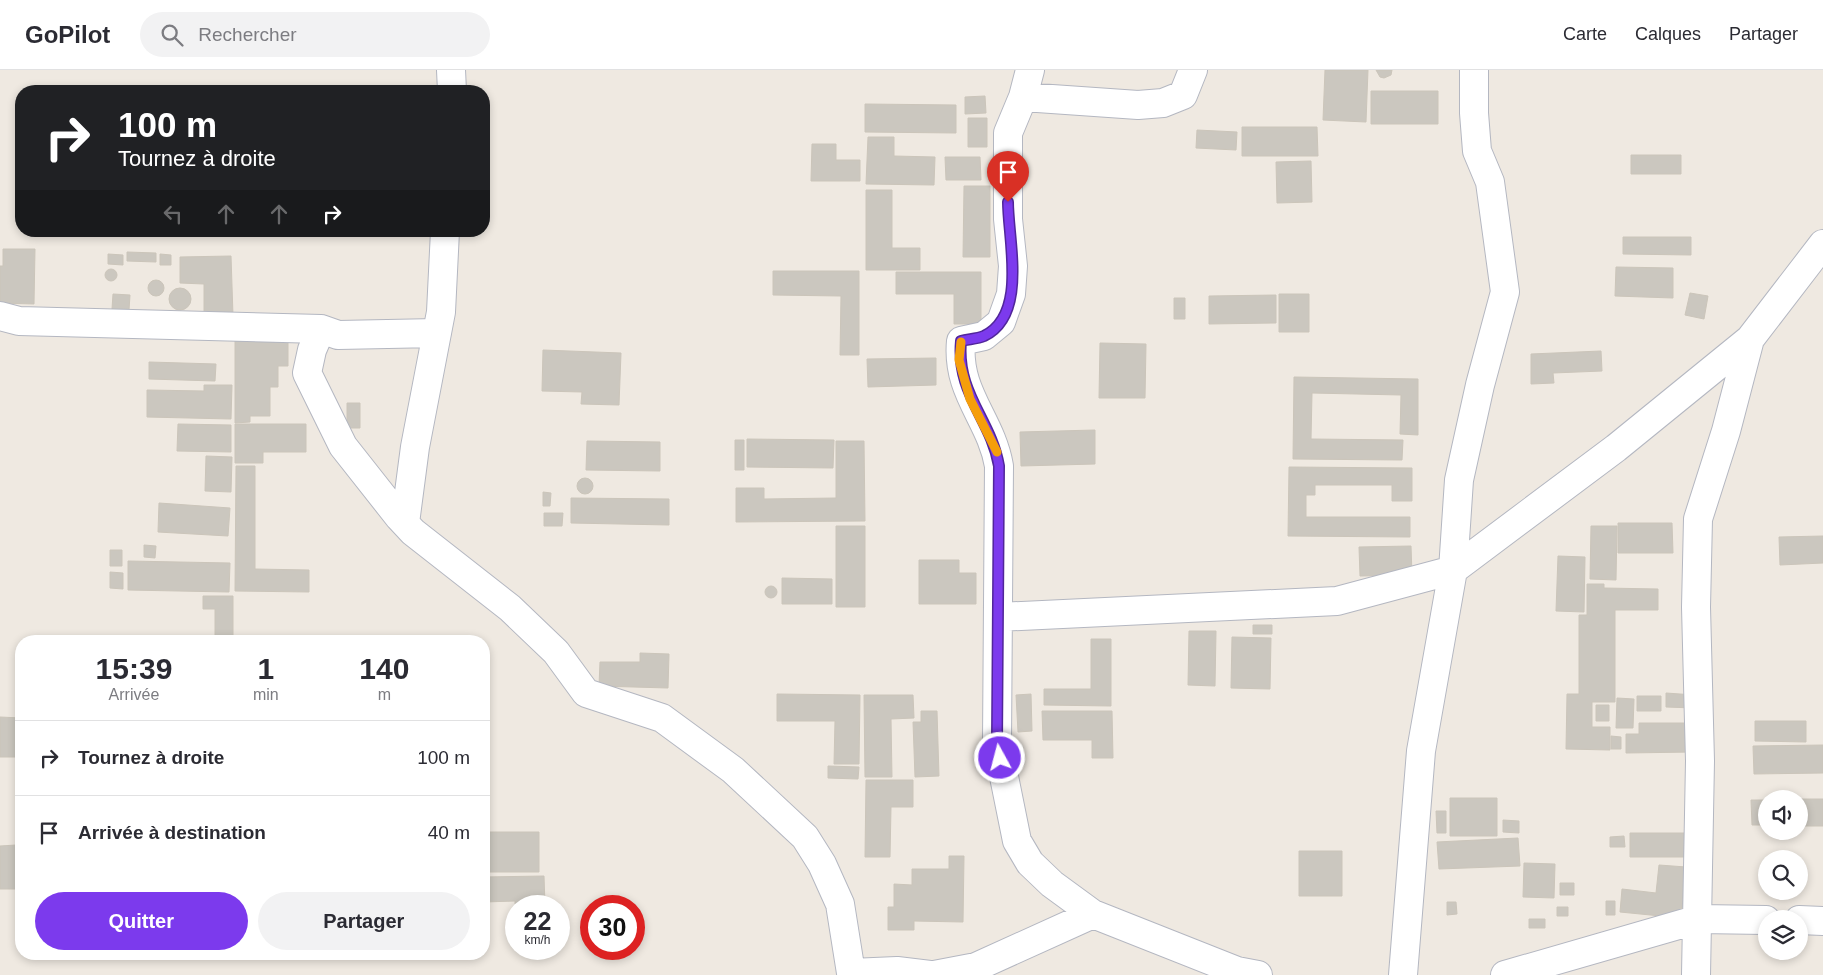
<!DOCTYPE html>
<html lang="fr">
<meta charset="utf-8">
<style>
:root{--surface:#fff;--page:#f2f2f3;--text:#2b2b33;--muted:#7c7c81;--line:#e1e1e2;--accent:#7c3aed}
body{margin:0;font-family:Arial,sans-serif;background:var(--page);color:var(--text);height:100vh;display:flex;flex-direction:column;font-size:19px;white-space:nowrap}
*{box-sizing:border-box;margin:0}
p{font-size:16px;color:var(--muted)}
.icon{flex:none;width:28px;height:28px;fill:none;stroke:currentColor;stroke-width:2;stroke-linecap:round;stroke-linejoin:round}
.map{position:relative;flex:1;overflow:hidden}
.panel{position:absolute;left:15px;top:565px;width:475px;height:325px;display:flex;flex-direction:column;background:var(--surface);border-radius:20px;box-shadow:0 2px 8px #0003}
.panel>*{flex:none}
.guide{position:absolute;left:15px;top:15px;width:475px;height:152px;border-radius:20px;box-shadow:0 2px 8px #0003;background:#202124;color:#fff;overflow:hidden}
.tools{position:absolute;left:1758px;top:720px;display:grid;gap:10px}
.tools a{display:grid;place-items:center;width:50px;height:50px;border-radius:50%;background:var(--surface);box-shadow:0 2px 8px #0003;font-size:25px}
.speed{position:absolute;left:505px;top:825px;display:flex;gap:10px;font-size:25px;font-weight:700;text-align:center}
.speed>*{display:grid;place-content:center;width:65px;height:65px;border-radius:50%;background:var(--surface);box-shadow:0 2px 8px #0003;line-height:1}
.speed small{font-size:12px;font-weight:400}
.speed .limit{border:8px solid #d22;background:#fff;color:#111}
.pin{position:absolute;display:grid;place-items:center;width:42px;height:42px;color:#fff;margin:-51px -21px;border-radius:50% 50% 50% 0;rotate:-45deg;box-shadow:0 0 5px #0007}
.pin .icon{rotate:45deg}
.me{position:absolute;width:55px;margin:-28px;rotate:353deg;stroke-linejoin:round;filter:drop-shadow(0 0 4px #0008)}
.turn{display:flex;align-items:center;gap:18px;height:105px;padding:0 20px;font-size:22px}
.turn .icon{width:65px;height:65px;stroke-width:2.5}
.turn b{display:block;font-size:35px;line-height:42px}
.lanes{display:flex;align-items:center;height:48px;padding:0 20px;background:#0003;justify-content:center;gap:25px;direction:ltr}
.lanes .off{opacity:.35}
.eta{display:flex;justify-content:space-evenly;align-items:center;height:85px;text-align:center}
.eta b{font-size:30px;font-weight:800;line-height:35px}
.action{display:flex;gap:10px;margin-top:auto;padding:10px 20px}
.action a{flex:1;height:58px;border-radius:30px;background:var(--accent);color:#fff;font-size:20px;font-weight:800;line-height:58px;text-align:center}
.action a+a{background:var(--page);color:var(--text)}
ul{padding:0;list-style:none}
li{display:flex;align-items:center;gap:15px;height:75px;padding:0 20px;border-top:1px solid var(--line)}
li div{flex:1}
li b{display:block;font-size:19px}
li em{font-style:normal}
header{display:flex;align-items:center;gap:30px;box-sizing:border-box;height:70px;padding:0 25px;background:var(--surface);border-bottom:1px solid var(--line)}
header strong{font-size:24px}
nav{display:flex;gap:28px;margin-inline-start:auto;font-size:18px}
.search{width:350px;height:45px;background:var(--page);display:flex;align-items:center;gap:12px;box-sizing:border-box;padding:0 18px;border-radius:28px;color:var(--muted);font-size:19px}
.map>svg:first-child{display:block}
</style>
<header>
<strong>GoPilot</strong>
<div class="search"><svg class="icon" aria-label="search" viewBox="0 0 24 24"><circle cx="10" cy="10" r="6"/><path d="M15 15l6 6"/></svg>Rechercher</div>
<nav><a>Carte</a><a>Calques</a><a>Partager</a></nav>
</header>
<div class="map">
<svg width="1823" height="905" viewBox="0 0 1823 905">
<rect width="100%" height="100%" fill="#efe9e1"/>
<!-- building -->
<path fill="#cbc7bf" stroke="#cbc5ba" d="M1325,0H1368L1366,52L1323,50Z
M1376,0H1392L1391,5L1384,8L1380,7Z
M290,17L316,18V21H290Z
M1371,21H1438V54H1371Z
M985,26L986,43L965,44V27Z
M865,34L956,35V63L865,62Z
M968,48H987V77H968Z
M1242,57H1317L1318,86H1242Z
M1197,60L1237,62L1236,80L1196,78Z
M868,67H894V86L935,87L934,115L866,114Z
M812,74H836V90H860V111H811Z
M1631,85H1681V104H1631Z
M945,87H980L981,110H946Z
M1311,91L1312,132L1277,133L1276,92Z
M964,116H990V187H963Z
M866,120H892V178H920V200H866Z
M1623,167H1691V185L1623,184Z
M3,179H35L34,234L0,233V196H3Z
M127,182L156,183V192L127,191Z
M108,184L123,185V195L108,194Z
M160,184L171,185V195H160Z
M231,186L233,246L204,244V214L180,213V187Z
M1616,197L1673,198V228L1615,226Z
M105 205a6 6 0 1 1 12 0a6 6 0 1 1-12 0Z
M773,201H859V285H840L841,226L773,225Z
M896,202H981V254H954V224H896Z
M148 218a8 8 0 1 1 16 0a8 8 0 1 1-16 0Z
M169 229a11 11 0 1 1 22 0a11 11 0 1 1-22 0Z
M1690,223L1708,226L1704,249L1685,245Z
M113,224L130,225L129,240L112,239Z
M1279,224H1309V262H1279Z
M1276,225V253L1209,254V226Z
M1174,228H1185V249H1174Z
M235,270H288V296H278V317H270V346H250V352L235,353Z
M1100,273L1146,274L1145,328H1099Z
M543,280L621,283L619,335L581,334L582,322L542,321Z
M1601,281L1602,301L1553,303L1554,313L1531,314V284Z
M936,288V315L868,317L867,289Z
M149,292L216,294L215,311L149,309Z
M1294,307L1418,309V365L1400,364L1401,325L1312,323L1311,369L1403,370L1402,390L1293,389Z
M204,315H232L231,349L147,347V320L204,321Z
M347,333H360V358H347Z
M178,354L231,355V382L177,381Z
M235,354H306V382H263V393H235Z
M1095,360V394L1021,396L1020,362Z
M747,369L834,370L833,398L747,397Z
M735,370H744V400H735Z
M587,371L660,372V401L586,400Z
M836,371H864L865,451L736,452V418H764V429L836,428Z
M206,386L232,387L231,422L205,421Z
M236,396H255V499L309,500V522L235,521Z
M1289,397L1412,398V431H1392V415H1315V425H1306V447H1410V467L1288,466Z
M577 416a8 8 0 1 1 16 0a8 8 0 1 1-16 0Z
M543,422L551,423L550,436H543Z
M571,428L669,429V455L571,453Z
M159,433L230,438L228,466L158,462Z
M544,443H563L562,456H544Z
M1618,453H1672L1673,483H1618Z
M836,456H865V537H836Z
M1591,456H1617L1616,510L1590,509Z
M1823,466V493L1780,495L1779,467Z
M144,475L156,476L155,488L144,487Z
M1411,476L1412,505L1360,506L1359,477Z
M110,480H122V496H110Z
M1558,486L1585,487L1584,542L1556,541Z
M919,490H959V503H976V534H919Z
M128,491L230,493L229,522L128,520Z
M110,502L123,503V519L110,518Z
M782,508L832,509V534H782Z
M1587,514H1604V518L1658,519V540H1615V632H1592V657H1610V680L1566,679L1567,624H1579V545H1587Z
M765 522a6 6 0 1 1 12 0a6 6 0 1 1-12 0Z
M203,526H233V571H215V539H203Z
M1253,555H1272V564H1253Z
M1189,561H1216L1215,616L1188,615Z
M1232,567L1271,568L1270,619L1231,618Z
M1091,569H1111V636L1044,635V619H1091Z
M640,583L669,584L668,618L599,616L600,592H640Z
M1666,623L1694,625V638L1666,637Z
M777,624L860,625L859,694H834L835,651H777Z
M1031,624L1032,661L1018,662L1016,625Z
M864,625H913L914,648L891,649L892,707H865Z
M1637,626H1661V641H1637Z
M1617,628L1634,629L1633,658H1616Z
M1596,635H1609V651H1596Z
M921,641H937L939,706L915,707L913,652H921Z
M1042,641H1112L1113,688H1092V670H1043Z
M0,647L21,648V687H0Z
M1755,651H1806V672L1755,671Z
M1639,653H1691L1692,682L1626,683V664H1639Z
M1611,666L1621,667V679H1611Z
M1823,675V703L1754,704L1753,676Z
M828,696L859,697L858,709L828,708Z
M866,710H913V737H891L890,787H865Z
M1450,728H1497V766H1450Z
M1799,729H1823V756H1799Z
M1751,730H1766V755H1752Z
M1436,741H1446V763H1437Z
M1503,750L1519,751V763L1503,762Z
M484,762H539V802H484Z
M1630,763H1685V787H1630Z
M1624,766L1625,777H1610V767Z
M1518,768L1520,796L1439,799L1437,772Z
M16,775L17,819H0V776Z
M1299,781H1342V826H1299Z
M949,786H964L963,852L914,851V860H888V837H894V814L912,815V799H949Z
M1524,793L1555,794L1554,828L1523,827Z
M1659,795L1686,797L1681,848L1620,842L1622,819L1656,823Z
M544,806L545,836H516L515,874V831L484,832V807Z
M1560,813H1574V825H1560Z
M1606,831H1615V845H1606Z
M1447,832H1456L1457,844L1447,845Z
M1557,837H1568V846H1557Z
M1529,849H1545V858H1529Z"/>
<g fill="none" stroke-linecap="round" stroke-linejoin="round">
<!-- minor casing -->
<g stroke="#b4b7c1" stroke-width="30">
<path id="minor" d="M451,0L452,21
M1193,0L1183,25L1163,33L1138,35L1023,27L1008,63V149L1013,196L1011,224L1001,252L984,266L961,271C956,323 991,349 999,396L997,672L1017,771L1030,793L1052,814L1093,844L1237,901L1258,905
M1023,27L1030,0
M0,246L19,251L321,259L312,280L307,303L343,376L399,447L413,462L510,538L556,582L586,623L662,648L733,700L805,767L822,794L840,834L851,903L897,901L930,905
M321,259L338,265L437,263
M405,453L415,377L441,242L445,161
M998,547L1337,531L1453,500L1616,378L1750,269
M1799,850L1823,851
M934,905L976,897L1093,844
M1403,905L1421,681L1453,500L1459,410L1480,315L1505,222L1490,112L1477,81L1474,43V0
M1505,905L1699,849L1766,850
M1696,905L1700,691L1696,537L1698,449L1726,361L1750,269L1823,174"/>
</g>
<!-- minor -->
<use href="#minor" stroke="#fff" stroke-width="28"/>
</g>
<g fill="none" stroke-linecap="round" stroke-linejoin="round">
<!-- route casing -->
<g stroke="#51269a" stroke-width="12">
<path id="route" d="M1000,688L997,672L999,396C991,349 956,324 961,271C968,269 977,269 984,266C1028,245 1008,170 1008,132"/>
</g>
<!-- route -->
<use href="#route" stroke="#7c3aed" stroke-width="9"/>
<!-- slow -->
<path stroke="#f59e0b" stroke-width="9" d="M961,272L959,290L970,329L997,382"/>
</g>
</svg>
<div class="tools">
<a><svg class="icon" aria-label="sound" viewBox="0 0 24 24"><path d="M4 9h4l5-4v14l-5-4H4zM17 9q2 3 0 6"/></svg></a>
<a><svg class="icon" aria-label="search" viewBox="0 0 24 24"><circle cx="10" cy="10" r="6"/><path d="M15 15l6 6"/></svg></a>
<a><svg class="icon" aria-label="layers" viewBox="0 0 24 24"><path d="M12 4l9 5-9 5-9-5zM3 14l9 5 9-5"/></svg></a>
</div>
<div class="speed"><div>22<small>km/h</small></div><div class="limit">30</div></div>
<div class="pin" style="left:1008px;top:132px;background:#d93025"><svg class="icon" aria-label="arrive" viewBox="0 0 24 24"><path d="M6 21V4h12l-3 4 3 4H6"/></svg></div>
<svg class="me" style="left:1000px;top:688px" viewBox="-20 -20 40 40"><circle r="17" fill="#7c3aed" stroke="#fff" stroke-width="3"/><path d="M0-11L8 9 0 5-8 9z" fill="#fff"/></svg>
<div class="guide">
<div class="turn"><svg class="icon" aria-label="right" viewBox="0 0 24 24"><path d="M7 20v-9h11M14 6l5 5-5 5"/></svg><div><b>100 m</b>Tournez à droite</div></div>
<div class="lanes"><svg class="icon off" aria-label="left" viewBox="0 0 24 24"><path d="M17 20v-9H6M10 6l-5 5 5 5"/></svg><svg class="icon off" aria-label="ahead" viewBox="0 0 24 24"><path d="M12 20V5M6 11l6-6 6 6"/></svg><svg class="icon off" aria-label="ahead" viewBox="0 0 24 24"><path d="M12 20V5M6 11l6-6 6 6"/></svg><svg class="icon" aria-label="right" viewBox="0 0 24 24"><path d="M7 20v-9h11M14 6l5 5-5 5"/></svg></div>
</div>
<section class="panel">
<div class="eta">
<div><b>15:39</b><p>Arrivée</p></div>
<div><b>1</b><p>min</p></div>
<div><b>140</b><p>m</p></div>
</div>
<ul>
<li><svg class="icon" aria-label="right" viewBox="0 0 24 24"><path d="M7 20v-9h11M14 6l5 5-5 5"/></svg><div><b>Tournez à droite</b></div><em>100 m</em></li>
<li><svg class="icon" aria-label="arrive" viewBox="0 0 24 24"><path d="M6 21V4h12l-3 4 3 4H6"/></svg><div><b>Arrivée à destination</b></div><em>40 m</em></li>
</ul>
<div class="action"><a>Quitter</a><a>Partager</a></div>
</section>
</div>
